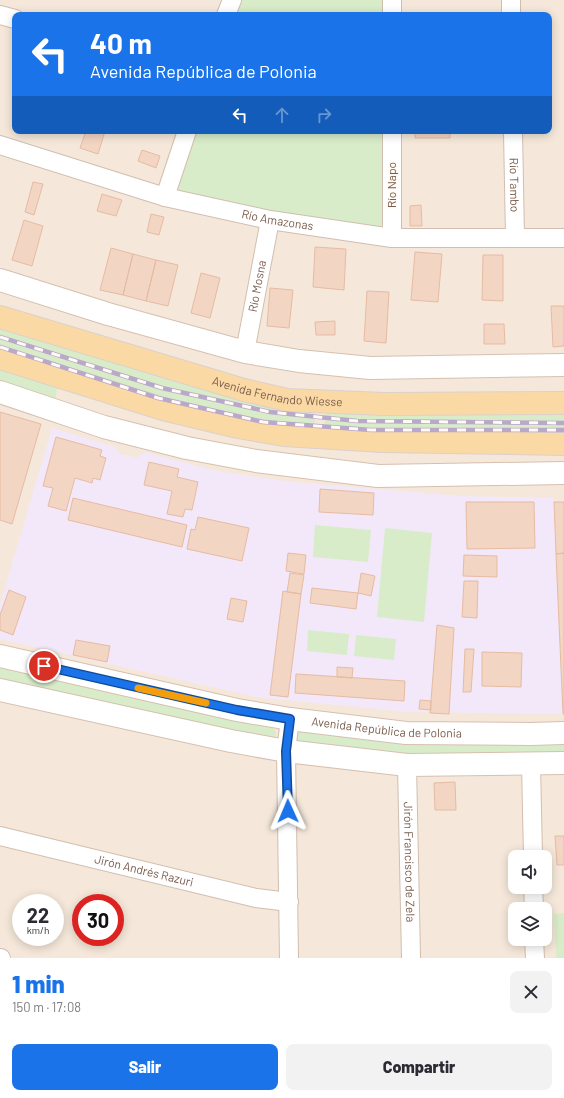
<!DOCTYPE html>
<html lang="es">
<meta charset="utf-8">
<style>
:root{--surface:#fff;--page:#f2f2f3;--text:#2b2b33;--muted:#7c7c81;--accent:#1a73e8}
body{margin:0;font-family:Barlow,sans-serif;background:var(--page);color:var(--text);height:100vh;display:flex;flex-direction:column;font-size:15px;white-space:nowrap}
*{box-sizing:border-box;margin:0}
p{font-size:13px;color:var(--muted)}
.icon{flex:none;width:22px;height:22px;fill:none;stroke:currentColor;stroke-width:2;stroke-linecap:round;stroke-linejoin:round}
.map{position:relative;height:958px;overflow:hidden}
.sheet{display:flex;flex-direction:column;background:var(--surface);flex:1}
.sheet>*{flex:none}
.top-card{position:absolute;left:12px;top:12px;width:540px;height:122px;border-radius:8px;box-shadow:0 2px 10px #0003;background:#1a73e8;color:#fff;overflow:hidden}
.tools{position:absolute;left:508px;top:850px;display:grid;gap:8px}
.tools a{display:grid;place-items:center;width:44px;height:44px;border-radius:8px;background:var(--surface);box-shadow:0 2px 10px #0003;font-size:20px}
.speed{position:absolute;left:12px;top:894px;display:flex;gap:8px;font-size:20px;font-weight:700;text-align:center}
.speed>*{display:grid;place-content:center;width:52px;height:52px;border-radius:50%;background:var(--surface);box-shadow:0 2px 10px #0003;line-height:1}
.speed small{font-size:10px;font-weight:400}
.speed .limit{border:6px solid #d22;background:#fff;color:#111}
.pin{position:absolute;display:grid;place-items:center;width:34px;height:34px;color:#fff;margin:-17px;border:2px solid #fff;border-radius:50%;box-shadow:0 1px 4px #0007}
.me{position:absolute;width:44px;margin:-22px;rotate:359deg;stroke-linejoin:round;filter:drop-shadow(0 0 3px #0008)}
.turn{display:flex;align-items:center;gap:14px;height:84px;padding:0 12px;font-size:18px}
.turn .icon{width:52px;height:52px;stroke-width:2.5}
.turn b{display:block;font-size:28px;line-height:34px}
.lanes{display:flex;align-items:center;height:38px;padding:0 12px;background:#0003;justify-content:center;gap:20px;direction:ltr}
.lanes .off{opacity:.35}
.round{display:grid;place-items:center;flex:none;width:42px;height:42px;border-radius:8px;background:var(--page)}
.summary{display:flex;align-items:center;justify-content:space-between;height:68px;padding:0 12px}
h1{font-size:24px;font-weight:800;line-height:30px;color:var(--accent)}
.action{display:flex;gap:8px;margin-top:auto;padding:8px 12px}
.action a{flex:1;height:46px;border-radius:8px;background:var(--accent);color:#fff;font-size:16px;font-weight:800;line-height:46px;text-align:center}
.action a+a{background:var(--page);color:var(--text)}
.map>svg:first-child{display:block}
</style>
<div class="map">
<svg width="564" height="958" viewBox="0 0 564 958">
<rect width="100%" height="100%" fill="#fdf6ec"/>
<!-- residential -->
<path fill="#f5e8da" fill-rule="evenodd" d="M0,0H564V958H0ZM15,15H549V131H15ZM515,857H545V887H515ZM21,903H55V937H21ZM81,903H115V937H81ZM515,909H545V939H515Z"/>
<!-- education -->
<path fill="#f3e8fa" d="M52,428L115,447L120,454L129,456L137,458L145,452L216,471L292,482L461,496L554,498L563,714L410,712L262,698L0,639V605Z"/>
<!-- green -->
<path fill="#d8ecc9" d="M232,0H392V15H227Z
M187,131H392V238L165,197Z
M0,323L314,412L315,426L308,431L239,420L0,350Z
M0,364L57,387L56,397L51,402L0,385Z
M564,409V437L384,435L325,428V413L329,410Z
M315,525L371,530L368,562L313,557Z
M385,528L432,533L424,622L377,617Z
M308,630L349,634L347,655L307,651Z
M356,635L396,639L394,660L354,656Z
M0,665L214,716L273,728L276,732L275,742L0,685Z
M301,726L564,737V755L395,754L295,743L296,735Z
M564,913V958H556L554,914Z"/>
<!-- building -->
<path fill="#f3d5c3" stroke="#e6bba3" d="M86,131H105L98,154L80,148Z
M415,131H450V138H415Z
M142,150L160,156L156,168L138,161Z
M33,182L43,184L34,215L25,212Z
M102,194L122,200L116,216L97,211Z
M421,205L422,226H410V206Z
M151,214L164,217L159,235L147,232Z
M24,220L43,226L32,266L12,260Z
M315,247L346,249L344,290L313,287Z
M111,248L133,254L123,295L100,290Z
M415,252L442,254L438,302L411,300Z
M133,254L156,260L146,301L123,295Z
M483,255H503V301L482,300Z
M156,260L178,265L168,306L146,301Z
M201,273L220,278L210,318L191,313Z
M270,288L293,290L289,328L267,326Z
M367,291L389,292L386,343L364,341Z
M551,306H564V346L553,347Z
M335,321V335H316L315,322Z
M484,324H504L505,344H484Z
M0,412L41,424L12,524L0,520Z
M56,437L102,450L100,456L106,458L100,480L93,478L92,483L75,478L66,511L48,506L53,488L43,486Z
M149,462L179,469L177,477L198,482L192,510L185,509L183,517L167,514L172,491L144,485Z
M320,489L374,493L373,515L319,512Z
M73,498L187,525L182,547L68,520Z
M466,502H534L535,548L467,549Z
M554,502H564V553L556,554Z
M198,517L249,528L242,561L187,549L191,529L195,530Z
M288,553L306,555L304,574L286,571Z
M564,553V714H563L556,554Z
M464,555L497,556V577L463,576Z
M290,573L304,575L301,594L287,592Z
M361,573L375,576L371,596L358,593Z
M464,581H478L477,618L462,617Z
M312,588L358,593L356,609L310,603Z
M9,590L26,597L13,635L0,630V615Z
M283,591L301,594L288,697L270,695Z
M231,598L247,601L243,622L227,619Z
M437,625L454,628L449,714L430,713Z
M76,640L110,646L107,662L73,655Z
M465,649H474L471,692H463Z
M482,652L522,653L521,687L482,686Z
M337,667L353,668L352,678L337,677Z
M296,674L405,681L404,701L295,693Z
M420,700L431,701V710L419,709Z
M455,782L456,810H435L434,783Z
M555,836H564V865H557Z"/>
<g fill="none" stroke-linecap="round" stroke-linejoin="round">
<!-- minor casing -->
<g stroke="#d1beb0" stroke-width="20">
<g id="minor">
<path d="M392,0V15"/>
<path d="M511,0V15"/>
<path d="M0,15L15,19"/>
<path d="M226,15L232,0"/>
<path d="M392,131V238"/>
<path id="s1" d="M513,131L515,238"/>
<path id="s2" d="M0,145L165,197L270,220L392,238H564"/>
<path d="M165,197L187,131"/>
<path id="s3" d="M245,352L270,220"/>
<path d="M531,764L533,857"/>
<path id="s4" d="M407,765L411,958"/>
<path id="s5" d="M0,836L256,898L289,902"/>
<path d="M533,887L534,909"/>
<path d="M534,939L535,958"/>
<path d="M0,958H1"/>
<path d="M289,958L286,751L290,719"/>
</g>
</g>
<!-- secondary casing -->
<g stroke="#d6c0b0" stroke-width="24">
<g id="secondary">
<path d="M0,280L108,314L245,352L299,361L370,368L564,365"/>
<path d="M0,392L104,427L187,448L256,461L378,476L564,473"/>
<path id="s6" d="M0,656L237,710L290,719L406,733L531,734L564,733"/>
<path d="M0,690L231,741L286,751L407,765L564,763"/>
</g>
</g>
<!-- primary casing -->
<g stroke="#dad1cd" stroke-width="24">
<g id="primary">
<path id="s7" d="M0,317L244,390L287,400L384,404L564,403"/>
<path d="M0,358L163,409L238,427L284,435L382,441L564,444"/>
</g>
</g>
<!-- minor -->
<use href="#minor" stroke="#fff" stroke-width="18"/>
<!-- secondary -->
<use href="#secondary" stroke="#fff" stroke-width="22"/>
<!-- primary -->
<use href="#primary" stroke="#fbd9a5" stroke-width="22"/>
<!-- rail casing -->
<g stroke="#b9a8c9" stroke-width="4.5">
<path id="rail" d="M0,337L162,388L270,412L357,421L564,423
M0,347L158,398L263,422L371,430H564"/>
</g>
<!-- rail -->
<use href="#rail" stroke="#fffaf3" stroke-width="3" stroke-dasharray="9" stroke-linecap="butt"/>
</g>
<g fill="none" stroke-linecap="round" stroke-linejoin="round">
<!-- route casing -->
<g stroke="#114b97" stroke-width="10">
<path id="route" d="M44,666L237,710L290,719L286,751L288,811"/>
</g>
<!-- route -->
<use href="#route" stroke="#1a73e8" stroke-width="7"/>
<!-- slow -->
<path stroke="#f59e0b" stroke-width="7" d="M138,688L206,703"/>
</g>
<g text-anchor="middle" stroke-width="3.5" stroke-linejoin="round" paint-order="stroke">
<!-- street labels -->
<g font-size="12" fill="#7a5c4d" stroke="#fffaf3">
<text transform="translate(392 185) rotate(-90)" y="4">Río Napo</text>
<text dy="4" stroke="none"><textPath href="#s1" startOffset="54">Río Tambo</textPath></text>
<text dy="4" stroke="none"><textPath href="#s2" startOffset="288">Río Amazonas</textPath></text>
<text dy="4" stroke="none"><textPath href="#s3" startOffset="67">Río Mosna</textPath></text>
<text dy="4" stroke="none"><textPath href="#s7" startOffset="288">Avenida Fernando Wiesse</textPath></text>
<text dy="4" stroke="none"><textPath href="#s6" startOffset="394">Avenida República de Polonia</textPath></text>
<text dy="4" stroke="none"><textPath href="#s4" startOffset="97">Jirón Francisco de Zela</textPath></text>
<text dy="4" stroke="none"><textPath href="#s5" startOffset="148">Jirón Andrés Razuri</textPath></text>
</g>
</g>
</svg>
<div class="tools">
<a><svg class="icon" aria-label="sound" viewBox="0 0 24 24"><path d="M4 9h4l5-4v14l-5-4H4zM17 9q2 3 0 6"/></svg></a>
<a><svg class="icon" aria-label="layers" viewBox="0 0 24 24"><path d="M12 4l9 5-9 5-9-5zM3 14l9 5 9-5"/></svg></a>
</div>
<div class="speed"><div>22<small>km/h</small></div><div class="limit">30</div></div>
<div class="pin" style="left:44px;top:666px;background:#d93025"><svg class="icon" aria-label="arrive" viewBox="0 0 24 24"><path d="M6 21V4h12l-3 4 3 4H6"/></svg></div>
<svg class="me" style="left:288px;top:811px" viewBox="-20 -20 40 40"><path d="M0-17L14 15 0 8-14 15z" fill="#1a73e8" stroke="#fff" stroke-width="4"/></svg>
<div class="top-card">
<div class="turn"><svg class="icon" aria-label="left" viewBox="0 0 24 24"><path d="M17 20v-9H6M10 6l-5 5 5 5"/></svg><div><b>40 m</b>Avenida República de Polonia</div></div>
<div class="lanes"><svg class="icon" aria-label="left" viewBox="0 0 24 24"><path d="M17 20v-9H6M10 6l-5 5 5 5"/></svg><svg class="icon off" aria-label="ahead" viewBox="0 0 24 24"><path d="M12 20V5M6 11l6-6 6 6"/></svg><svg class="icon off" aria-label="right" viewBox="0 0 24 24"><path d="M7 20v-9h11M14 6l5 5-5 5"/></svg></div>
</div>
</div>
<section class="sheet">
<div class="summary"><div><h1>1 min</h1><p>150 m · 17:08</p></div><a class="round"><svg class="icon" aria-label="close" viewBox="0 0 24 24"><path d="M6 6l12 12M18 6L6 18"/></svg></a></div>
<div class="action"><a>Salir</a><a>Compartir</a></div>
</section>
